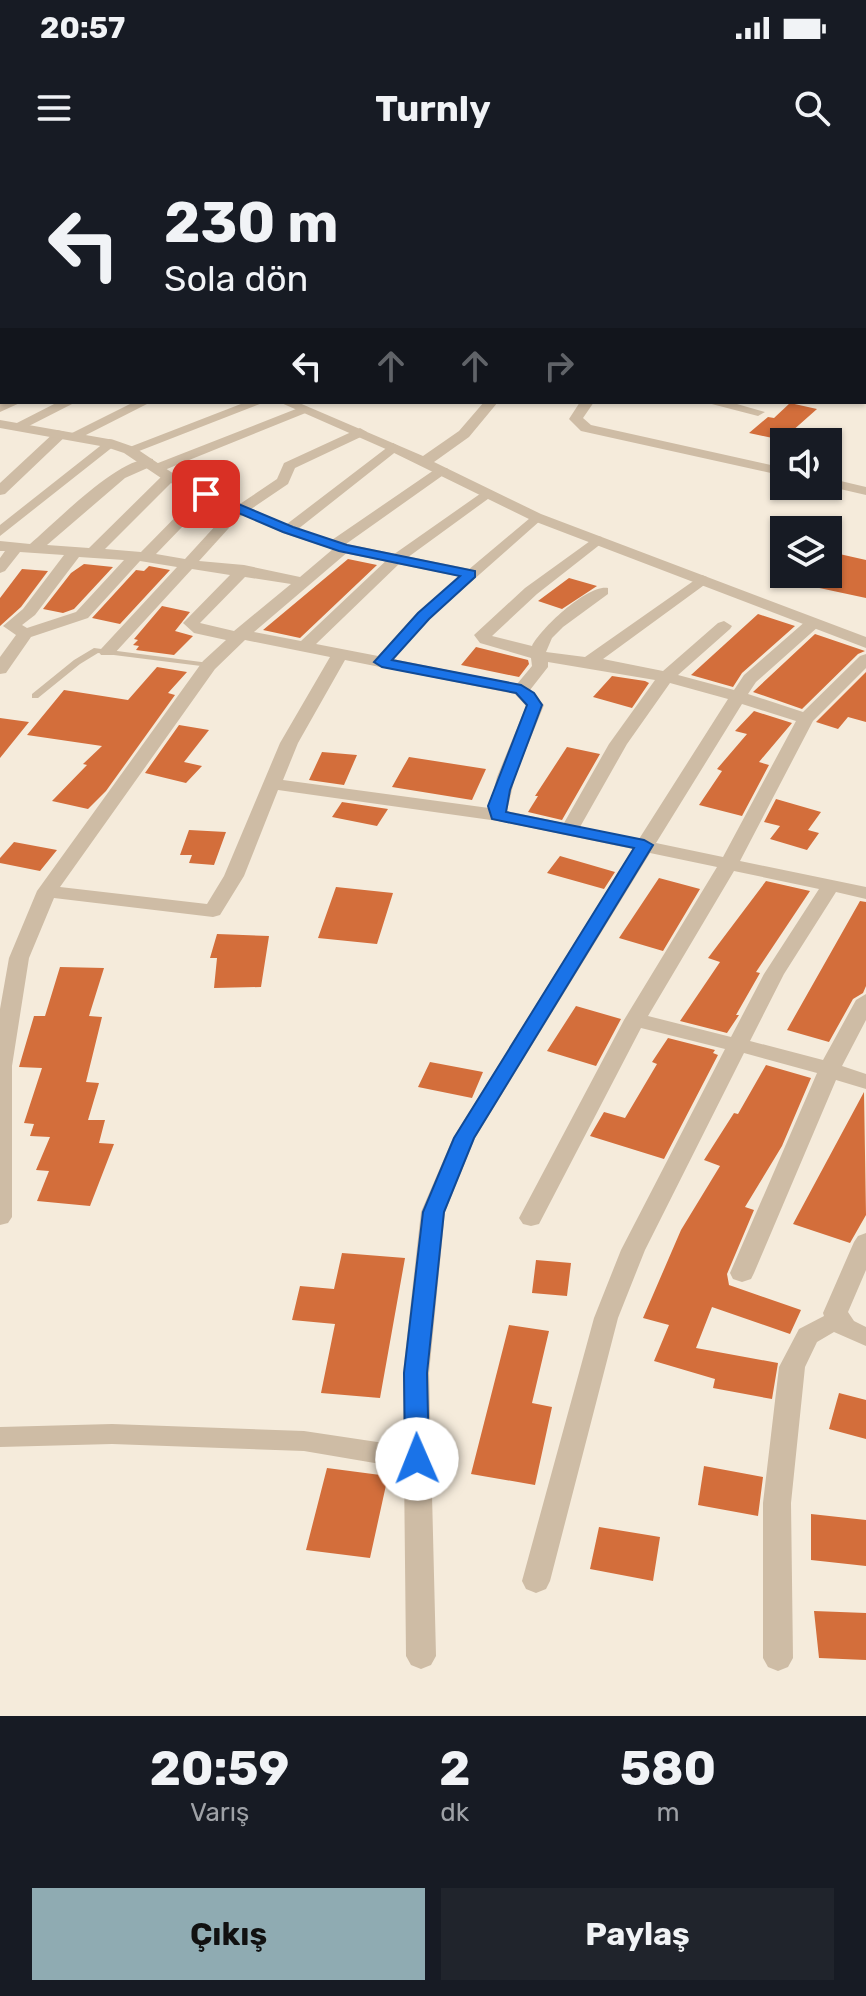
<!DOCTYPE html>
<html lang="tr">
<meta charset="utf-8">
<style>
:root{--surface:#171b24;--page:#20242c;--text:#f1f3f6;--muted:#9ea1a6;--accent:#8fabb2}
body{margin:0;font-family:Rubik,sans-serif;background:var(--page);color:var(--text);height:100vh;display:flex;flex-direction:column;font-size:30px;white-space:nowrap}
*{box-sizing:border-box;margin:0}
p{font-size:26px;color:var(--muted)}
.icon{flex:none;width:44px;height:44px;fill:none;stroke:currentColor;stroke-width:2;stroke-linecap:round;stroke-linejoin:round}
.map{position:relative;height:1556px;overflow:hidden}
.details{display:flex;flex-direction:column;background:var(--surface);flex:1}
.details>*{flex:none}
.top-card{position:absolute;left:0px;top:0px;width:866px;height:244px;box-shadow:0 2px 6px #0004;background:#171b24;color:var(--text);overflow:hidden}
.fabs{position:absolute;left:770px;top:268px;display:grid;gap:16px}
.fabs a{display:grid;place-items:center;width:72px;height:72px;border-radius:0px;background:var(--surface);box-shadow:0 2px 6px #0004;font-size:40px}
.pin{position:absolute;display:grid;place-items:center;width:68px;height:68px;color:#fff;margin:-34px;border-radius:16px;box-shadow:0 4px 12px #0006}
.me{position:absolute;width:88px;margin:-44px;rotate:359deg;stroke-linejoin:round;filter:drop-shadow(0 0 6px #0008)}
.turn{display:flex;align-items:center;gap:28px;height:168px;padding:0 32px;font-size:36px}
.turn .icon{width:104px;height:104px;stroke-width:2.5}
.turn b{display:block;font-size:56px;line-height:68px}
.lanes{display:flex;align-items:center;height:76px;padding:0 32px;background:#0003;justify-content:center;gap:40px;direction:ltr}
.lanes .off{opacity:.35}
.eta{display:flex;justify-content:space-evenly;align-items:center;height:136px;text-align:center}
.eta b{font-size:48px;font-weight:700;line-height:56px}
.action{display:flex;gap:16px;margin-top:auto;padding:16px 32px}
.action a{flex:1;height:92px;border-radius:0px;background:var(--accent);color:#111;font-size:32px;font-weight:700;line-height:92px;text-align:center}
.action a+a{background:var(--page);color:var(--text)}
.status{display:flex;justify-content:space-between;align-items:center;height:56px;padding:0 40px;background:var(--surface);direction:ltr}
.status svg{height:22px;fill:currentColor}
header{display:flex;justify-content:space-between;align-items:center;height:104px;padding:0 32px;background:var(--surface);font-size:36px;font-weight:700}
.map>svg:first-child{display:block}
</style>
<div class="status"><b>20:57</b><svg viewBox="0 0 49 12"><path d="M0 12V9h3v3zM5 12V6h3v6zM10 12V3h3v9zM15 12V0h3v12zM26 1h20v11H26zM47 4h2v5h-2z"/></svg></div>
<header><svg class="icon" aria-label="menu" viewBox="0 0 24 24"><path d="M4 6h16M4 12h16M4 18h16"/></svg>Turnly<svg class="icon" aria-label="search" viewBox="0 0 24 24"><circle cx="10" cy="10" r="6"/><path d="M15 15l6 6"/></svg></header>
<div class="map">
<svg width="866" height="1556" viewBox="0 0 866 1556">
<rect width="100%" height="100%" fill="#f5ebdb"/>
<!-- building -->
<path fill="#d36e3b" d="M790,243L817,249L782,280L749,273L768,257L774,258Z
M835,393L866,400V438L810,426L819,414H828V402Z
M348,399L377,405L300,478L263,470Z
M84,404L113,407L74,449L63,453L43,449L71,413Z
M149,406L170,410L120,464L92,458L136,410L144,411Z
M22,409L48,411L21,447L0,466V438Z
M569,418L597,426L562,449L538,441Z
M162,446L190,452L175,471L193,476L174,495L136,490L139,486L133,485L138,480L134,479Z
M758,454L795,466L742,513L733,527L691,515Z
M815,474L865,491L858,494L802,549L753,532Z
M476,487L528,500L529,504L519,517L461,505Z
M157,507L187,512L168,533L175,535L106,631L88,649L52,641L87,605L83,604L102,586L27,575L64,530L128,540Z
M866,512V562L848,557L838,569L816,562Z
M612,516L645,521L649,523L632,548L593,537Z
M754,551L792,563L759,602L769,605L742,656L699,645L722,611L717,609L747,574L735,571Z
M0,558L29,562L0,598Z
M179,565L209,570L184,602L202,606L186,623L145,613Z
M567,587L600,594L562,660L528,652L538,636H535Z
M322,592L357,595L344,625L309,620Z
M409,597L486,609L472,640L392,627Z
M776,639L821,652L808,670L819,673L807,690L770,679L780,666L764,662Z
M342,642L388,649L377,666L332,657Z
M189,670L226,672L214,705L189,703L192,695H180Z
M14,682L57,690L40,711L0,703V698Z
M560,696L615,712L604,729L547,713Z
M659,718L700,729L663,791L619,778Z
M766,721L810,731L756,812L760,813L736,855H739L727,873L680,861L720,802L708,798Z
M336,727L393,733L377,784L318,778Z
M860,741L866,742V826L863,833L853,839L829,882L787,870Z
M217,774L269,776L261,827L214,828L217,798H210Z
M60,807L104,808L89,856L102,857L86,922L99,923L88,960H105L99,983L114,984L90,1046L37,1041L49,1011L36,1010L50,977L30,976L34,964L24,963L42,908L19,907L34,856H45Z
M576,846L621,859L596,906L547,891Z
M668,878L715,890L713,893L718,895L664,999L590,976L604,952L625,958L657,904L652,902Z
M430,902L483,912L472,938L418,927Z
M766,905L811,918L782,986L745,1047L754,1050L727,1114L729,1125L801,1150L790,1174L712,1147L696,1188L778,1203L772,1239L713,1228L715,1219L654,1201L669,1165L643,1158L681,1070L720,1006L704,1000L734,953L738,954Z
M864,932L866,1055L850,1083L793,1064Z
M342,1093L405,1098L380,1238L321,1233L335,1164L292,1160L300,1126L334,1129Z
M536,1100L571,1103L567,1136L532,1133Z
M509,1165L549,1171L532,1243L552,1247L535,1325L471,1314Z
M839,1233L866,1240V1279L829,1269Z
M704,1306L763,1317L758,1356L698,1345Z
M327,1308L388,1316L370,1398L306,1390Z
M811,1354L866,1360V1406L811,1400Z
M599,1367L660,1377L653,1421L590,1409Z
M814,1451L866,1453V1500L819,1498Z"/>
<g fill="none" stroke-linecap="round" stroke-linejoin="round">
<!-- service -->
<path fill="#cebca5" fill-rule="evenodd" d="M94,488L209,503L213,505L209,507L98,493L80,504L38,538H32V534L74,500Z"/>
<!-- minor -->
<path fill="#cebca5" fill-rule="evenodd" d="M59,0H75L58,2Z
M201,0H213L200,2Z
M262,0H274L261,2Z
M287,0H301L302,2H288Z
M322,0H337L321,2Z
M412,0H430L431,2H413Z
M477,0H487V2H477Z
M596,0H607L595,2Z
M732,0H756L757,2H733Z
M858,0H866V4L857,2Z
M0,2H2V9H0Z
M864,15H866V21H864Z
M864,40H866V46H864Z
M0,47H2V54H0Z
M864,87H866V93H864Z
M0,113H2L0,121Z
M864,134H866V142H864Z
M2,143V151L0,152V144Z
M2,165V173L0,174V166Z
M0,185H2V193H0Z
M3,242H22L0,252V243Z
M58,242H76L23,269L11,266Z
M134,242L147,244L80,278L68,275Z
M246,242H265L134,293L122,290Z
M580,242H594L583,258L591,265L784,308V316L581,271L569,259Z
M704,242H730L765,252L758,256Z
M301,247L313,250L162,311H152V306L125,318L47,385L89,388L164,314H174V320L105,389L141,392L201,331H211V337L156,394L185,399L228,352L277,319L284,303L360,268L367,272L365,275L295,308L288,324L238,358L199,401L244,405L300,417L333,389L326,385L329,382L437,308H447L449,311L346,384L352,388L349,391L254,472L301,481L390,397L487,329L494,333L492,336L400,403L316,484L378,496L417,453L536,353L543,357L541,360L429,459L393,499L517,524L532,506L531,498L480,483L474,475L525,428L597,376L602,377V383L537,434L492,476L532,486C541,468 588,424 608,428V434L563,467L552,478L546,492L585,497L702,415L707,417V423L603,499L663,511L718,463L724,461L732,466L730,469L678,515L734,530L744,515L807,460H819V466L756,522L748,534L803,552L860,496L866,494V508L813,561L740,701L866,727V739L836,732L784,814L750,881L823,900L856,840L866,834V860L842,906L866,914V929L836,920L754,1113L751,1119L742,1122L733,1119L730,1113L817,913L744,893L645,1090L618,1158L550,1421L546,1429L536,1433L526,1429L522,1421L594,1158L621,1090L725,889L641,868L539,1064L531,1066L523,1064L519,1058L624,860L717,707L650,693L475,978L445,1052L429,1213L436,1496L431,1505L421,1509L411,1505L406,1496L404,1308L304,1291L112,1284L0,1287V1267L112,1264L304,1271L404,1286L403,1213L421,1052L453,978L633,689L498,661L278,630L244,716L220,755L213,757L54,738L29,798L12,906V1057L8,1063L0,1065V849L9,798L37,731L203,501L226,480L194,473L183,463L230,415L192,409L113,495H101L99,492L101,489L177,407L140,401L88,458L31,477L6,513L0,514V497L16,475L3,466L23,449L64,395L20,392L5,411L0,413V398L5,391H0V381L30,384C55,363 121,294 153,299V305ZM79,397L124,400L76,452L27,468L22,465L35,455ZM245,417L291,424L234,471L200,463ZM245,480L330,497L280,583L224,716L207,744L60,727L215,509ZM345,500L515,534L526,546L497,617L489,648L283,620L298,583ZM548,502L655,520L609,584L564,663L507,651L515,617L544,545L530,530L548,507ZM670,523L728,539L639,679L580,667L627,584ZM742,544L796,561L723,697L656,683ZM734,711L819,729L764,814L731,877L648,856Z
M57,270L69,273L5,334L0,335V323Z
M109,279L114,280V286L0,376V365Z
M393,283L400,287L398,290L293,373H283V367Z
M828,318L866,327V335L827,326Z
M866,1073V1110L848,1152L854,1161L866,1167V1186L834,1172L817,1182L805,1207L791,1343L793,1498L788,1507L778,1511L768,1507L763,1498V1343L779,1207L799,1169L824,1156L823,1153L854,1082L858,1076Z"/>
<!-- tertiary -->
<path fill="#cebca5" fill-rule="evenodd" d="M154,0H166L153,2Z
M735,0H746L734,2Z
M279,242H297L423,296L459,271L484,242H498L469,277L434,302L541,354L866,477V488L531,360L388,290Z
M0,260L114,280L134,287L174,314L293,367L347,384L470,409L478,414L470,419L344,393L283,373L164,320L124,293L106,287L0,268Z"/>
</g>
<!-- route -->
<path fill="#1a73e8" stroke="#114b97" stroke-width="2" d="M201,332H210L293,367L347,385L475,411V417L429,459L392,500L521,525L534,533L542,545L510,630L506,652L644,680L653,685L474,978L444,1052L427,1213L429,1299L426,1306L417,1308L409,1306L405,1299L404,1213L423,1052L454,978L634,688L492,659L488,646L527,545L516,533L382,507L374,502L418,453L460,416L339,391L283,372L201,337Z"/>
</svg>
<div class="fabs">
<a><svg class="icon" aria-label="sound" viewBox="0 0 24 24"><path d="M4 9h4l5-4v14l-5-4H4zM17 9q2 3 0 6"/></svg></a>
<a><svg class="icon" aria-label="layers" viewBox="0 0 24 24"><path d="M12 4l9 5-9 5-9-5zM3 14l9 5 9-5"/></svg></a>
</div>
<div class="pin" style="left:206px;top:334px;background:#d93025"><svg class="icon" aria-label="arrive" viewBox="0 0 24 24"><path d="M6 21V4h12l-3 4 3 4H6"/></svg></div>
<svg class="me" style="left:417px;top:1299px" viewBox="-20 -20 40 40"><circle r="19" fill="#fff"/><path d="M0-13L10 11 0 6-10 11z" fill="#1a73e8"/></svg>
<div class="top-card">
<div class="turn"><svg class="icon" aria-label="left" viewBox="0 0 24 24"><path d="M17 20v-9H6M10 6l-5 5 5 5"/></svg><div><b>230 m</b>Sola dön</div></div>
<div class="lanes"><svg class="icon" aria-label="left" viewBox="0 0 24 24"><path d="M17 20v-9H6M10 6l-5 5 5 5"/></svg><svg class="icon off" aria-label="ahead" viewBox="0 0 24 24"><path d="M12 20V5M6 11l6-6 6 6"/></svg><svg class="icon off" aria-label="ahead" viewBox="0 0 24 24"><path d="M12 20V5M6 11l6-6 6 6"/></svg><svg class="icon off" aria-label="right" viewBox="0 0 24 24"><path d="M7 20v-9h11M14 6l5 5-5 5"/></svg></div>
</div>
</div>
<section class="details">
<div class="eta">
<div><b>20:59</b><p>Varış</p></div>
<div><b>2</b><p>dk</p></div>
<div><b>580</b><p>m</p></div>
</div>
<div class="action"><a>Çıkış</a><a>Paylaş</a></div>
</section>
